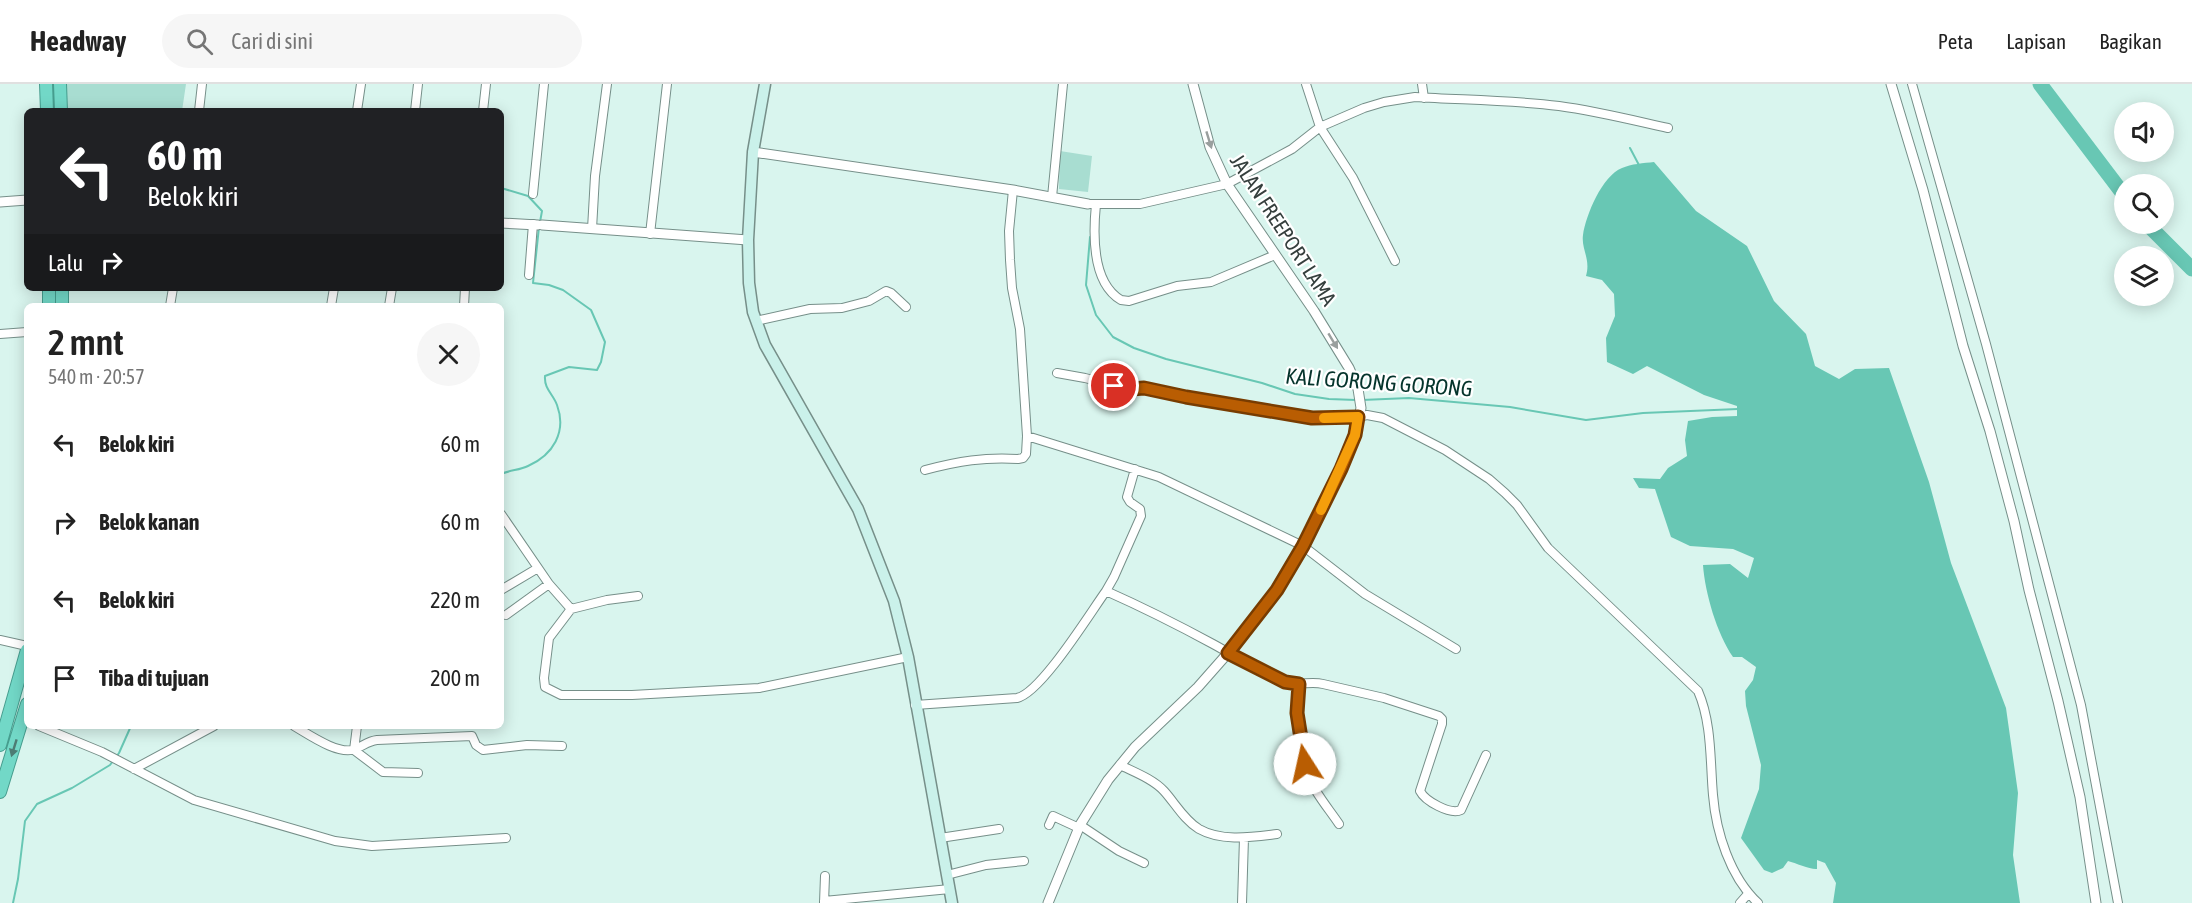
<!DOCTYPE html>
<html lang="id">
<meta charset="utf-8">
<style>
:root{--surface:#fff;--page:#f6f6f6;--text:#222;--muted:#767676;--line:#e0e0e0}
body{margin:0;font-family:"Asap Condensed",sans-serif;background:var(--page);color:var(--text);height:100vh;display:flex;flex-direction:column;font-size:22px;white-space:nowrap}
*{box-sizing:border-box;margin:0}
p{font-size:20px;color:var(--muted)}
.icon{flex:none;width:33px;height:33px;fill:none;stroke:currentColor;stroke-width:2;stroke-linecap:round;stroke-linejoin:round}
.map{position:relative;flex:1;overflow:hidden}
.sheet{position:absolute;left:24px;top:219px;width:480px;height:426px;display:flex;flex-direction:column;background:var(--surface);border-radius:9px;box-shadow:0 3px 15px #0003}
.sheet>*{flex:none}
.guide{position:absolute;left:24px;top:24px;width:480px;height:183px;border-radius:9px;box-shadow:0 3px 15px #0003;background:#202124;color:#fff;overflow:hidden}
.fabs{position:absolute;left:2114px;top:18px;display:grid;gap:12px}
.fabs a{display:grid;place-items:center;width:60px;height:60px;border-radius:50%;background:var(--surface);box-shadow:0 3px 15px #0003;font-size:30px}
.pin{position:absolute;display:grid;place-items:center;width:51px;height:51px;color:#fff;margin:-26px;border:3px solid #fff;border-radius:50%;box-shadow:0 2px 6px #0007}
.me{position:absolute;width:66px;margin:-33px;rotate:350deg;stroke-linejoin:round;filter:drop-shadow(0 0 4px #0008)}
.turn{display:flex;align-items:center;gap:21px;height:126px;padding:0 24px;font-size:27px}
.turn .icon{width:78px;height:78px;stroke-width:2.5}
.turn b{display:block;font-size:42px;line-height:51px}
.then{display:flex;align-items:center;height:57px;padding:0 24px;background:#0003;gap:12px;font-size:22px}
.round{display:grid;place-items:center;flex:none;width:63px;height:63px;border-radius:32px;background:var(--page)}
.headline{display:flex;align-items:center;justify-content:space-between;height:102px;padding:0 24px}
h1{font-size:36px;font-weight:600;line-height:45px}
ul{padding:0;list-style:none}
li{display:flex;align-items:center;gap:18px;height:78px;padding:0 24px}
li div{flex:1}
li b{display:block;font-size:22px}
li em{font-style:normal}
header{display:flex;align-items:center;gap:36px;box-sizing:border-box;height:84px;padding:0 30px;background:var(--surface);border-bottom:2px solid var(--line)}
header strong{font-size:28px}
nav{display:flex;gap:33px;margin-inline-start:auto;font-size:21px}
.search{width:420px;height:54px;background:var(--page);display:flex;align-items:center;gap:15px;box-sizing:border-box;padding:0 21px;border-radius:33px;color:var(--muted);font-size:22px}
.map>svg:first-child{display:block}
</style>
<header>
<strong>Headway</strong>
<div class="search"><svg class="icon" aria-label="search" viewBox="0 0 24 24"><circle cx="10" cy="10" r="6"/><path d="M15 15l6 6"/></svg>Cari di sini</div>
<nav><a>Peta</a><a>Lapisan</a><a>Bagikan</a></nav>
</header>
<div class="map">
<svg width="2192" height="819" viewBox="0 0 2192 819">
<rect width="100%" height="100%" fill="#d9f5ee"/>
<!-- green -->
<path fill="#a8ddd1" d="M63,0H186L182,27H63Z
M1060,67L1092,72L1088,108L1059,105Z"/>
<!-- water -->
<path fill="#68c7b4" d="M1654,78L1696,127L1747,162L1774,217L1806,250L1815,282L1839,295L1855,285L1889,284L1929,398L1951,479L2006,624L2018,709L2013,771L2020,819H1833L1836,799L1825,779L1817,776V785C1811,786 1796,779 1788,777L1783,784L1772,789L1764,786L1741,754L1759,705L1761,681L1746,622L1745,607L1753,596L1756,583L1742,573H1733C1717,550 1705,509 1703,481L1730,480L1748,494L1754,474L1733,465L1690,462L1671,453L1655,405L1639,404L1633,394L1660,395L1668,384L1687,372L1685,356L1688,337L1712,333L1737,332V322L1704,311L1647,282L1633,290L1607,278L1606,254L1615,232L1614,210L1602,196L1586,192C1591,175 1581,165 1583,151C1586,131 1602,92 1622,84C1631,80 1644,79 1654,78Z"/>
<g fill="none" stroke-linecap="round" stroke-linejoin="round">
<!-- stream -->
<path stroke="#68c7b4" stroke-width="2" d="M1630,64L1640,83
M501,104L528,112L542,127L540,138
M1090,153L1086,201L1096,231L1113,253L1134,264L1166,275L1262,299L1295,310L1329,315L1356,316
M1362,316L1409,314L1510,323L1586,336L1643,329L1738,325
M501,390C510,386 520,386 528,382C553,371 567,348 557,321C553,310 544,305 545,292L569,283L597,286L601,278L605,258L591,226L563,206L549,201L533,199L539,143
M13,819L18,795L25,737L37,720L72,704L110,681L119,669L131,642"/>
<!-- river -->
<path stroke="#68c7b4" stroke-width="15" d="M2040,0L2124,111
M2147,140L2192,185"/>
<!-- minor casing -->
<g stroke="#768f89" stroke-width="10">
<path id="minor" d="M1306,0L1320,43L1353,94L1395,177
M1422,0L1424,14
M1912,0L1986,260L2081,621L2118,819
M199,27L202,0
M357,27L361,0
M415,27L418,0
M483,27L486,0
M533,110L544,0
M1052,113L1063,0
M1088,120H1140L1227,100L1292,65L1320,43L1364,24L1384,18L1415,13C1463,16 1511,16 1559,22C1596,27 1632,36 1668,44
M1096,120C1093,150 1092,199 1121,216L1129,217L1177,202L1211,198L1275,171
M592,145L595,92L607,0
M650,150L667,0
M529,191L533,140
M170,222L173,204
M331,222L334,204
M389,222L392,204
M464,222L465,204
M756,237L810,225L842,224L869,217L886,207L891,209L906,223
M0,250L27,248
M1057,289L1085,294L1125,304H1144L1186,313L1312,334L1358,333L1367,331L1383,334L1445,366L1489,395L1505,409L1517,421L1548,464L1698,607C1712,639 1710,677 1713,711C1716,748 1730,793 1758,819
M1027,352L1159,393L1303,462L1365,510L1456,565
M925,386C959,377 984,373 1018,375L1023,374L1026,370L1027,352L1020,245L1012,204L1010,176L1009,147L1013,106
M501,430L549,500L571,525L549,554L544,594L545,603L561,611H632L759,604L908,573
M501,506L538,484
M1106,507L1114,493L1141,432L1140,425L1130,418L1127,413L1135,385
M571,525L607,516L638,512
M506,531L549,500
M0,556L27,562
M1299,600C1295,629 1297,665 1308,692C1315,709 1329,725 1339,740
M915,621L1017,614C1041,609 1090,529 1106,507C1142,523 1178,541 1213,560C1237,573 1261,590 1287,598C1298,602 1311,597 1323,600L1384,614L1439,632L1442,635V640L1420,707C1425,717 1450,731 1461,726L1486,671
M39,642L102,668L194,716L335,757L372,762L506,754
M294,642C308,650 339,672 355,665C363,662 368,657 377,656L472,652L476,661L483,666L527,661L562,662
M357,642L354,666L383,688L418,689
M1120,681C1134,688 1153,695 1164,707C1175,719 1184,736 1199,745C1222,758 1252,753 1277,750
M134,685L214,642
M1049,741L1053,732L1079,744
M1080,741L1119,767L1144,779
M940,754L999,745
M947,791L986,781L1024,777
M824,817L950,805
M824,819L825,792
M1242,819L1244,754
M1740,819L1748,810"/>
</g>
<!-- tertiary casing -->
<g stroke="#768f89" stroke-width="11">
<path id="tertiary" d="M1891,0L1923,106L1963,262L1990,347L2014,437L2029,506L2058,617L2080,713L2096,819
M753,68L1013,106L1088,120
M0,118L27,116
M501,139L538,141
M542,141L748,156
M1048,819L1080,741L1108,696L1135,663L1198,603L1228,569L1277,505L1303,462L1341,385L1355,351L1361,324L1358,305L1349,284L1314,227L1227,100L1210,63L1193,0"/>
</g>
<!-- secondary casing -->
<g stroke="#768f89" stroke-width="13">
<path id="secondary" d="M765,0L753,68L748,156L749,199L753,228L765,261L858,425L894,517L908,573L952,819"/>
</g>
<!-- trunk casing -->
<g stroke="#469d8e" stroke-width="14">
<path id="trunk" d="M46,0L47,27
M60,0L61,27
M49,204V222
M62,222V204
M0,661L27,566
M0,708L27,620"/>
</g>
<!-- minor -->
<use href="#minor" stroke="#fff" stroke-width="8"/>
<!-- tertiary -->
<use href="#tertiary" stroke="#fff" stroke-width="9"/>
<!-- secondary -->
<use href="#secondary" stroke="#caf1ea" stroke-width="10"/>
<!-- trunk -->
<use href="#trunk" stroke="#72d8c7" stroke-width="12"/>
</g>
<!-- one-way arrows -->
<defs><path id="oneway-solid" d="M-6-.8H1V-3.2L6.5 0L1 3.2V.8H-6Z" transform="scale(1.5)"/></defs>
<g fill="#9a9f9e">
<use href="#oneway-solid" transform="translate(1209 56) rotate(73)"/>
<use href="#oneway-solid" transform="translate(1333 257) rotate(59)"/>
</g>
<use fill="#4d7c74" href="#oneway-solid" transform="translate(14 664) rotate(107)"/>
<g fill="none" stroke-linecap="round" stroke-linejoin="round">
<!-- route casing -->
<g stroke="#783c01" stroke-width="15">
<path id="route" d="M1114,302L1131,305L1144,304L1186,313L1312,334L1358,333L1355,351L1341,385L1303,462L1277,506L1228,569L1285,598L1299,600L1297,629L1305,680"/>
</g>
<!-- route -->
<use href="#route" stroke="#b95d02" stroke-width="10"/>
<!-- slow -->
<path stroke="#f59e0b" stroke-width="10" d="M1321,426L1355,351L1358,333L1324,334"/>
</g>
<g text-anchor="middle" stroke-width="4.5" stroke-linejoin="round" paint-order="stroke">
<!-- street labels -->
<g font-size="21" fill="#353f3d" stroke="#fff">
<text transform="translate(1283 146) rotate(57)" y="7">JALAN FREEPORT LAMA</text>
</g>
<!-- water labels -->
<g font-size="22" font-style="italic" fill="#05342c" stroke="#fff">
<text transform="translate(1379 298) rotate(4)" y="8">KALI GORONG GORONG</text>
</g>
</g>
</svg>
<div class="fabs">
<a><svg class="icon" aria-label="sound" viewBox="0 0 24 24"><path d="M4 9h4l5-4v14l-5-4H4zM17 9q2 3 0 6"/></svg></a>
<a><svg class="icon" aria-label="search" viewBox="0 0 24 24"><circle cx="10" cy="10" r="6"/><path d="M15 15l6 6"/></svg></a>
<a><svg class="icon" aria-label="layers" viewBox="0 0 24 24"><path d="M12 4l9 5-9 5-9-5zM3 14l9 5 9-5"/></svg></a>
</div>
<div class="pin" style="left:1114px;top:302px;background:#d93025"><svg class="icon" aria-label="arrive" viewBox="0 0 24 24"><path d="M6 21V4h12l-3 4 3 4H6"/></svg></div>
<svg class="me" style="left:1305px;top:680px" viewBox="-20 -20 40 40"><circle r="19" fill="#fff"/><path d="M0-13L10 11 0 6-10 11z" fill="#b95d02"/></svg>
<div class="guide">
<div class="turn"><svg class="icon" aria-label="left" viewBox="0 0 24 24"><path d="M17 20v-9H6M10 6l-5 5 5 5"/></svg><div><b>60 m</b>Belok kiri</div></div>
<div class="then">Lalu<svg class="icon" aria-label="right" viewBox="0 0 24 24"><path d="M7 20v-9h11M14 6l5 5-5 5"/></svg></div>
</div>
<section class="sheet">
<div class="headline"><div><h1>2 mnt</h1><p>540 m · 20:57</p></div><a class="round"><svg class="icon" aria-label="close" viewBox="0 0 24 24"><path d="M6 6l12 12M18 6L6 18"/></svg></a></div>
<ul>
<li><svg class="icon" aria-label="left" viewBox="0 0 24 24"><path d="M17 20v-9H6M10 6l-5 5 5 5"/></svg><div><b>Belok kiri</b></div><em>60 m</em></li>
<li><svg class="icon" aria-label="right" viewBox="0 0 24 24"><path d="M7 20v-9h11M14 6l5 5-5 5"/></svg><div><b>Belok kanan</b></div><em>60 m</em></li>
<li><svg class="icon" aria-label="left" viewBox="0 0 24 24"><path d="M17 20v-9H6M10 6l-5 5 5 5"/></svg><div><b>Belok kiri</b></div><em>220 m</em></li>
<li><svg class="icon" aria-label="arrive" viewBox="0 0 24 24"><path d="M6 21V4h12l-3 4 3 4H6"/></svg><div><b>Tiba di tujuan</b></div><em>200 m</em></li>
</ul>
</section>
</div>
